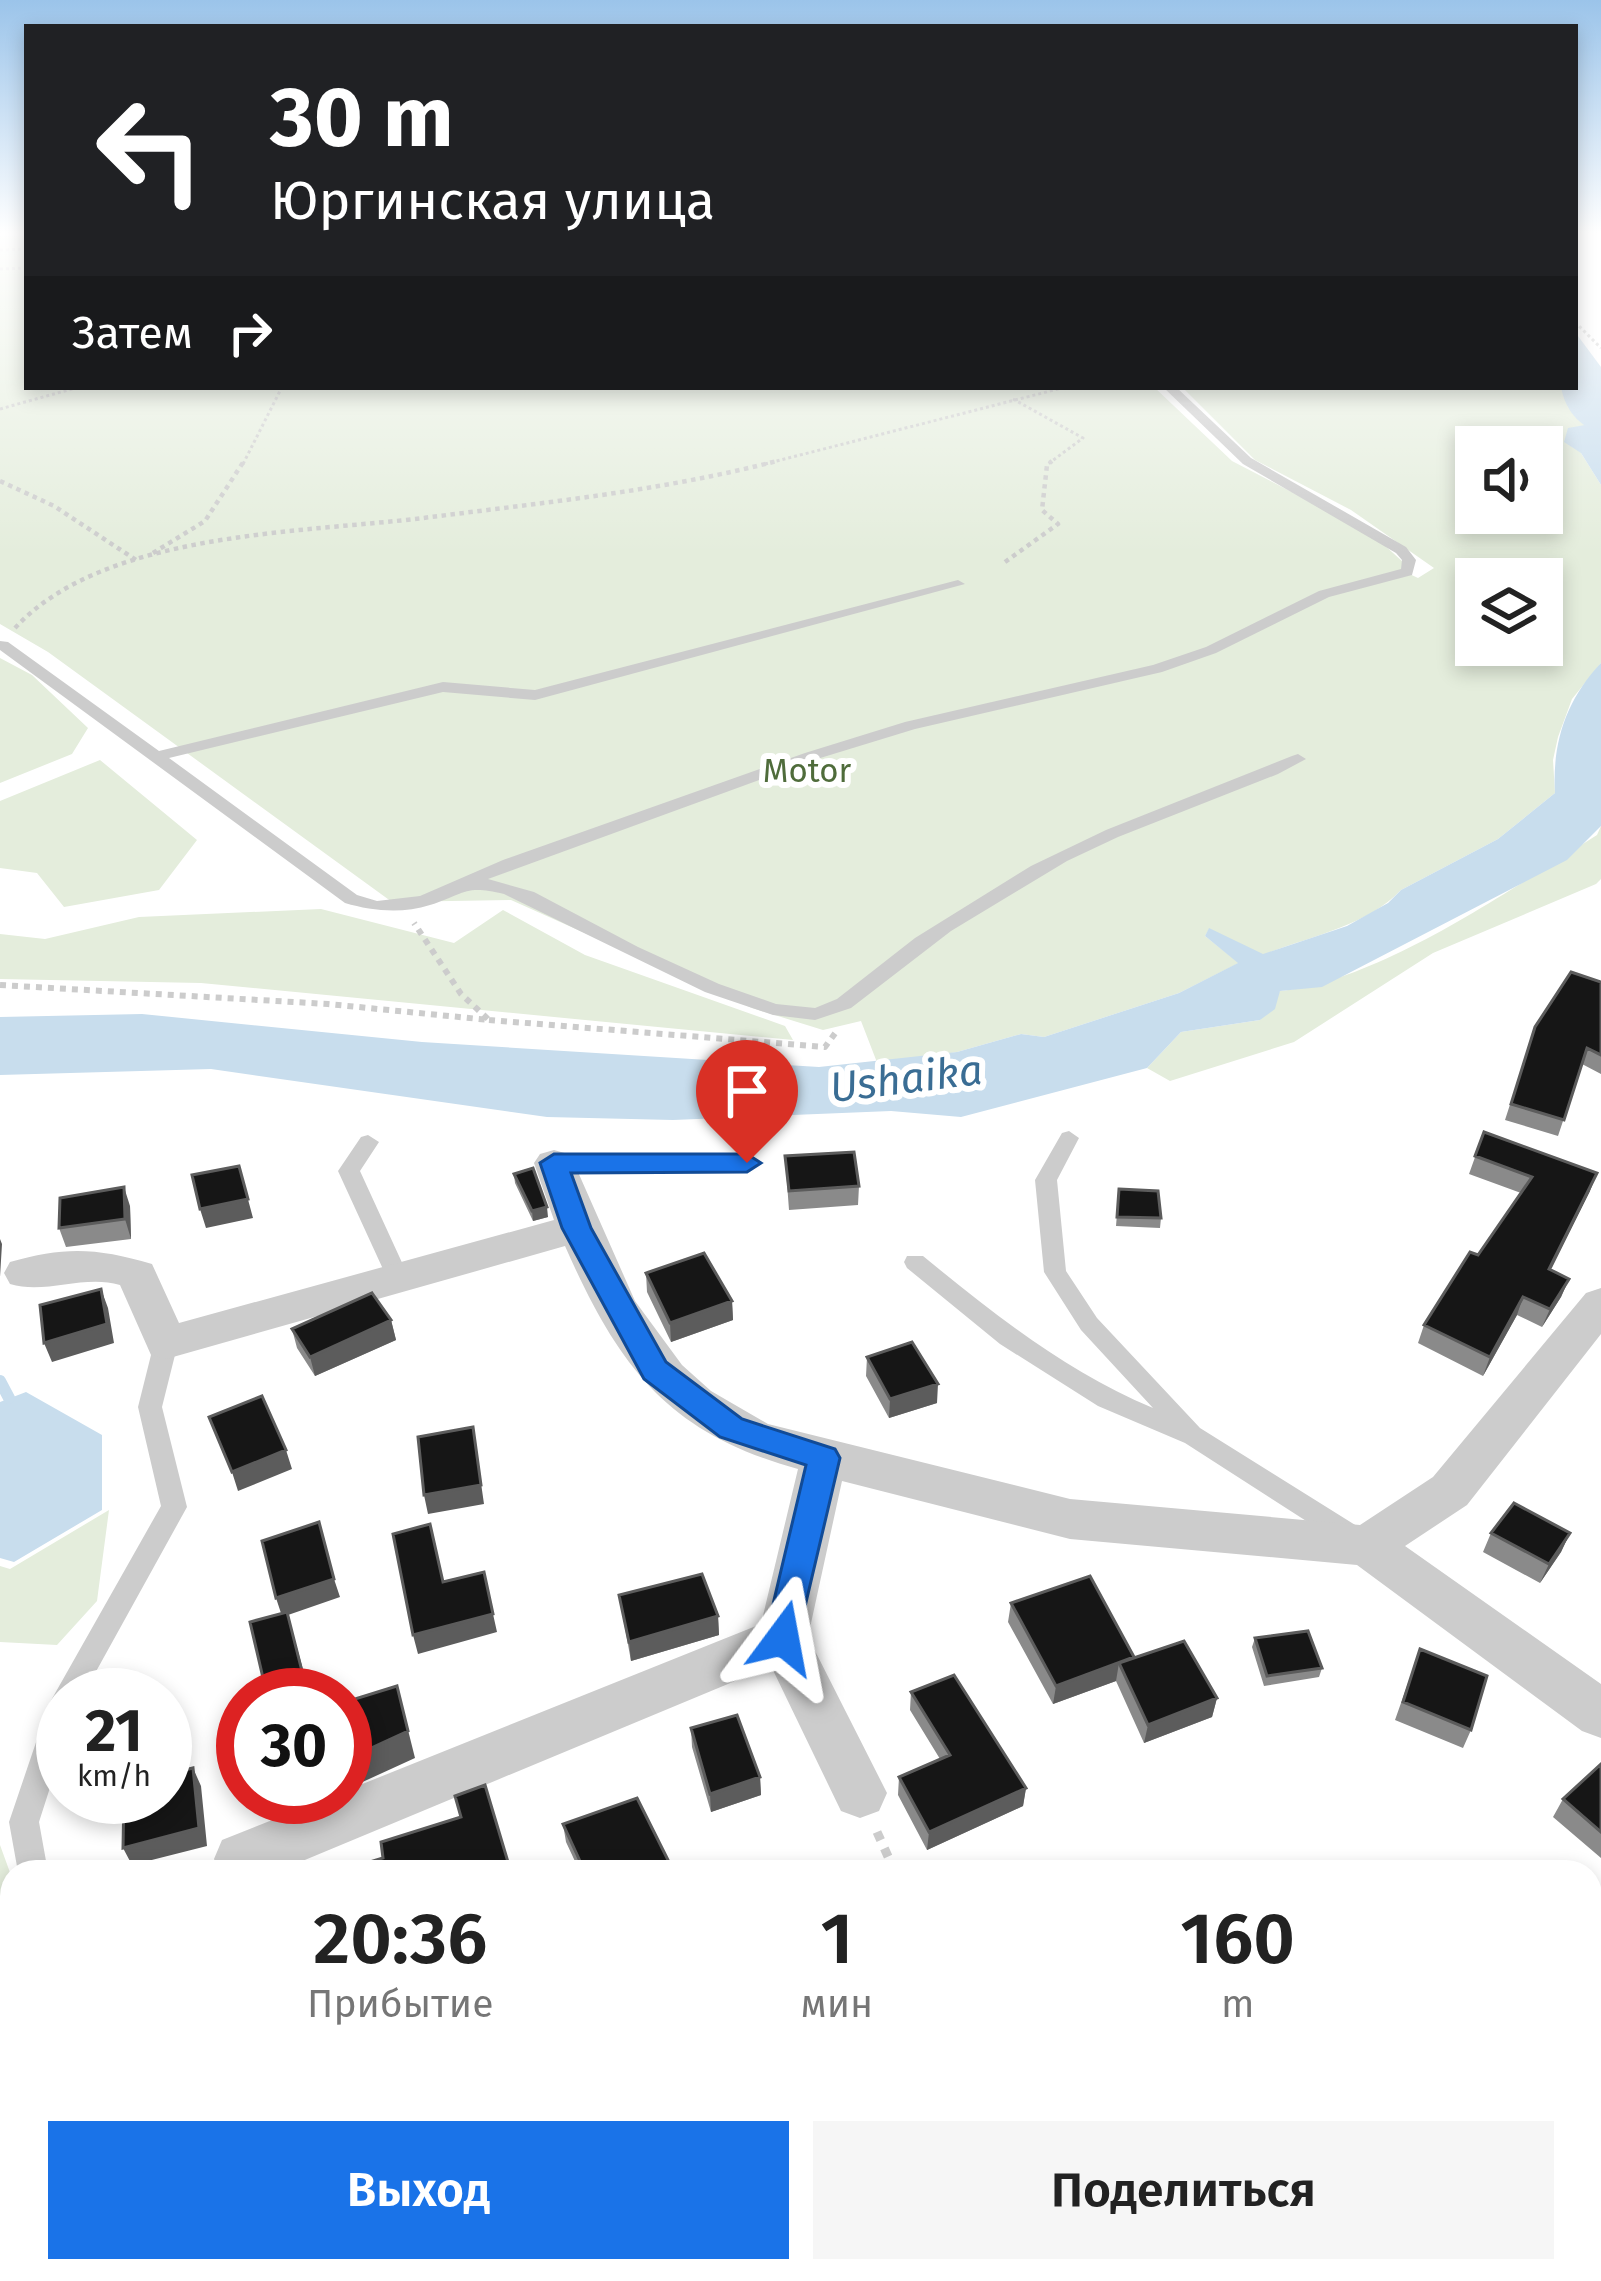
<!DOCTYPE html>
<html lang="ru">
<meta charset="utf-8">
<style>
:root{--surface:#fff;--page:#f6f6f6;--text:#222;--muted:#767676;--accent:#1a73e8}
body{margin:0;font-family:"Fira Sans",sans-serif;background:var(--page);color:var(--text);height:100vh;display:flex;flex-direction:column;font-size:45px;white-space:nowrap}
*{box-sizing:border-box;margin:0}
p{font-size:39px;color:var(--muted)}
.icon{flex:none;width:66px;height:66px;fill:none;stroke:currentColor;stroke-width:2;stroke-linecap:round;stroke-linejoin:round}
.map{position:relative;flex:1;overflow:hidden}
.drawer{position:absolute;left:0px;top:1860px;width:1602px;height:423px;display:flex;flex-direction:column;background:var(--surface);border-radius:36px 36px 0 0;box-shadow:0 6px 18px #0003}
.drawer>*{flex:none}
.hud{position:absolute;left:24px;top:24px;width:1554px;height:366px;border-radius:0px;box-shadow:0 6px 18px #0003;background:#202124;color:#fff;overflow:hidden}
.fabs{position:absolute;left:1455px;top:426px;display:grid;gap:24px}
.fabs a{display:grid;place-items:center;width:108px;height:108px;border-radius:0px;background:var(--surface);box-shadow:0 6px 18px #0003;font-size:60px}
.speed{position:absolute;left:36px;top:1668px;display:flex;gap:24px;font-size:60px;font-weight:700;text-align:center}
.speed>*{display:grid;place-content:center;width:156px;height:156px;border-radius:50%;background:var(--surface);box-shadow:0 6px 18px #0003;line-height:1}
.speed small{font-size:30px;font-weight:400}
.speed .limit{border:18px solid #d22;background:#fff;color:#111}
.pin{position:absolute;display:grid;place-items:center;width:102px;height:102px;color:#fff;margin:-123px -51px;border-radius:50% 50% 50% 0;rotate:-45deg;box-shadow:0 0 12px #0007}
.pin .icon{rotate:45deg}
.me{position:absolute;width:132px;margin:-66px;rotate:13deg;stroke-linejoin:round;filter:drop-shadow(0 0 9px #0008)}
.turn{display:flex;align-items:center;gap:42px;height:252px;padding:0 48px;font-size:54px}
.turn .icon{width:156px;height:156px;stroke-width:2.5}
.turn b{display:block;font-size:84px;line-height:102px}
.then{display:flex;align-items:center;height:114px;padding:0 48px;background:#0003;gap:24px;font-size:45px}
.eta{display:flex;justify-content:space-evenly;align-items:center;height:204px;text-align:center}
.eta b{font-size:72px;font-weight:600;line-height:84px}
.cta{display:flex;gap:24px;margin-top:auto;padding:24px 48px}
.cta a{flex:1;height:138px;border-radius:0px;background:var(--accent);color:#fff;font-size:48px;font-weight:600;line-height:138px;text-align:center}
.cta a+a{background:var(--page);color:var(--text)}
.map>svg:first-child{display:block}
</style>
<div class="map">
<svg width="1601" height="2281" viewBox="0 0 1601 2281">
<rect width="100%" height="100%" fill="#fff"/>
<!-- green -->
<path fill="#e4eddc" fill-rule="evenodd" d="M0,235H27V387H1154L1232,461L1371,533L1403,562L1401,570L1418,578L1434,568L1351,510L1255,460L1182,387H1575V370L1599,409L1587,421L1581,453L1601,485V663L1572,699L1558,737L1553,760L1555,793L1498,839L1401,890C1366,927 1309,936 1263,955L1209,929L1205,936L1239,963L1179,993L1044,1037L1021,1034L957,1052L878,1065L861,1021L823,1030L752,1008L511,900L392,902L48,652L0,624ZM1476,447H1542V513H1476ZM1476,579H1542V645H1476Z
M0,658L32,675L88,728L72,754L0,783Z
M100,760L197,840L159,890L64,907L37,873L0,868V801Z
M1601,826V879L1596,884L1433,953L1294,1042L1170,1081L1147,1068L1181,1032L1260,1020L1280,991C1380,981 1511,889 1597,835Z
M321,909L454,943L503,910L585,955L785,1026L793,1040L201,983L0,979V934L45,939L139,917Z
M109,1510L97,1601L57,1645L0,1642V1566L10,1569Z
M0,1845L12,1878V2069L0,2075Z
M12,2218V2271H853L846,2281H0V2220Z"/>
<!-- water -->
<path fill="#c8dded" d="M1575,332L1601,367V485L1581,453L1564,442L1568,428L1585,425L1599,409L1575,370Z
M1601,663V826L1567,860L1322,987L1280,991L1275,1009L1260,1020L1181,1032L1147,1068L961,1117L891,1111L673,1120L547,1117L211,1069L0,1075V1017L142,1014L422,1042L819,1067L957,1052L1021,1034L1044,1037L1179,993L1238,963L1205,936L1209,928L1263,954L1347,926L1388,903L1401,890L1498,839L1555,793C1552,743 1566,700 1601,663Z
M26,1392L102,1435V1510L14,1562L0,1558V1402Z"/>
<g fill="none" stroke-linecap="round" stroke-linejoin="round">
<!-- stream -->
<path stroke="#c8dded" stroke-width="12" d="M0,1381L9,1398"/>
<!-- river -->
<path fill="#c8dded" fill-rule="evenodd" d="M1575,358L1592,368L1601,402V433C1579,427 1565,409 1561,387H1575Z"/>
<!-- path-far3 -->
<path stroke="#ccc" stroke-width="3" stroke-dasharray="3 3" stroke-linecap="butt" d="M0,250L27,249
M0,269L27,268
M1575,322L1601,348
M1013,399L1083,438L1048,464
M0,409L79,387
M243,464L282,387
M765,464L1066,387"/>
<!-- path-far2 -->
<path stroke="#ccc" stroke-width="4.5" stroke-dasharray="4.5 4.5" stroke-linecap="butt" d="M0,481L54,506L136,560
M153,553L205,521L244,461
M1005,562L1058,524L1042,510L1047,465L1052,461
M15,628C103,532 300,533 423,518C541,503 661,491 777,461"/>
<!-- path-far1 -->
<path stroke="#ccc" stroke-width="6" stroke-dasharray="6 6" stroke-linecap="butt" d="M0,985L328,1004L489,1020L461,994L414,923
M489,1020L825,1047L836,1032"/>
<!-- path -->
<path stroke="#ccc" stroke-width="9" stroke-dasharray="9 9" stroke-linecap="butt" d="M877,1832L895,1872"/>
<!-- service -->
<path fill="#ccc" fill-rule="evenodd" d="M1163,387H1176L1251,458L1406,547L1416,560L1412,575L1329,597L1216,653L1162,672L915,729L817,759L488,879L534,892L638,947L719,984L776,1004L815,1008L837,999L915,938L1031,866L1106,830L1292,756L1298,754L1306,759L1278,774L1118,837L1067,861L951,931L851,1008L815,1020L773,1015L705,992L504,894C465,884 464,894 430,905C402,914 372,911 345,903L0,650V641L8,642L159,751L443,682L535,690L958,580L965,584L535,700L443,692L169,758L357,895L377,901L420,896L503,860L805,753L905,722L1153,665L1206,647L1319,591L1401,569L1402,560L1396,553L1243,464Z
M1069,1131L1079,1138L1057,1180L1066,1271L1097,1318L1200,1428L1360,1528L1364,1536L1360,1544L1351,1547L1342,1544L1185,1443L1098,1406L1000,1344L907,1268L904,1262L907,1256H923C995,1315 1067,1372 1153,1408L1081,1330L1044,1272L1035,1180L1062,1133Z
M368,1135L379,1142L360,1171L410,1280L407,1286H391L388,1280L338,1171L361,1137Z
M554,1156H747L758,1163L747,1170L546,1168L543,1163Z
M166,1334L174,1337L178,1343L162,1407L187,1507L83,1695H63V1747L39,1822L48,1872H18L9,1822L49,1704L161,1506L138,1407L154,1343L158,1337Z"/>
<!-- minor -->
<path fill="#ccc" fill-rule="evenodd" d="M554,1150L568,1154L574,1163L635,1301L682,1365L711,1391L768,1424L1070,1499L1360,1525L1433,1477L1586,1293L1601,1288V1334L1467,1505L1405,1546L1601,1684V1738L1582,1731L1357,1565L1070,1539L842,1481L808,1637L887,1793L879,1811L860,1818L841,1811L771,1666L276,1872H220L214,1859L222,1840L330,1797H345V1791L761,1624L798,1469C667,1433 618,1366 565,1246L166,1359L151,1355L120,1285C83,1274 46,1295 10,1284L4,1273L10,1262C65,1246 98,1248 152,1264L179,1323L554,1220L534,1163L540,1154Z
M1299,2271H1374L1378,2281H1303Z"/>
</g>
<!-- wall -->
<path fill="#8a8a8a" d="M1601,982V1074L1582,1064L1558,1136L1505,1120L1535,1027Z
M1484,1132L1590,1191L1550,1270L1569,1279L1561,1297L1542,1327L1517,1315L1483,1376L1418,1343L1424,1325L1478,1255L1521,1193L1469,1174Z
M785,1156L859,1186L858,1205L789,1210Z
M514,1174L548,1217L533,1221L515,1183Z
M1119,1189L1161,1218L1160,1228L1116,1226Z
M130,1206L131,1239L66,1247L59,1228Z
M646,1273L732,1301L733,1320L671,1342L647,1292Z
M391,1320L396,1340L315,1376L297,1348L292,1329Z
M867,1357L937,1403L889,1418L866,1376Z
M1491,1533H1570L1561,1552L1540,1583L1483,1552Z
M619,1595L718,1616L719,1635L631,1661Z
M1011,1603L1134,1657L1217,1698L1212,1717L1144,1743L1116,1681L1053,1704L1008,1622Z
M1255,1638L1322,1668L1319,1677L1264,1686L1252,1647Z
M1420,1649L1471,1730L1463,1748L1395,1720Z
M911,1692L1026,1788L1023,1806L927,1850L898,1795L899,1777L940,1759L910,1710Z
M691,1728L760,1777L761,1795L711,1812L692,1747Z
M1601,1764V1858L1553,1817L1563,1799Z
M563,1824L674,1872H580L566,1842Z
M1153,2271H1288L1304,2281H1164Z"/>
<!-- shaded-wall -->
<path fill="#5c5c5c" d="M239,1166L253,1218L206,1228L200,1209Z
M1597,1173L1590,1191L1542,1288L1549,1269Z
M124,1187L130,1206L131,1239L125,1219Z
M547,1207L548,1217L533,1221L532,1211Z
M0,1239L2,1244L0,1277Z
M1569,1279L1561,1297L1542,1327L1550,1309Z
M101,1289L108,1308L114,1343L52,1362L44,1343Z
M1523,1297L1517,1315L1483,1376L1490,1357Z
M732,1301L733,1320L671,1342L670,1323Z
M391,1320L396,1340L315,1376L310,1357Z
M938,1384L937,1403L889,1418L890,1399Z
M473,1427L484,1504L428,1514L424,1495Z
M286,1450L292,1469L238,1491L232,1472Z
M1570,1533L1561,1552L1540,1583L1549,1564Z
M334,1579L340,1597L288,1615L310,1695H308L276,1598Z
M493,1614L497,1632L418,1654L413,1635Z
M718,1616L719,1635L631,1661L629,1642Z
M1134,1657L1119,1663L1116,1681L1053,1704L1056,1686Z
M397,1686L415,1758L345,1790V1760Z
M1217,1698L1212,1717L1144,1743L1148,1725Z
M193,1768L201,1786L207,1846L132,1865L123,1848Z
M760,1777L761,1795L711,1812L710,1794Z
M1026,1788L1023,1806L927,1850L929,1832Z
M293,1797H325L296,1806Z"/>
<!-- building -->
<path fill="#161616" stroke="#5c5c5c" stroke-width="3" d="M1571,972L1601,982V1055L1587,1048L1564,1120L1511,1104L1535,1027Z
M1484,1132L1597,1173L1549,1269L1569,1279L1550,1309L1523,1297L1490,1357L1424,1325L1470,1252L1478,1255L1532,1177L1475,1156Z
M854,1152L859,1186L789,1191L785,1156Z
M239,1166L248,1199L200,1209L192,1175Z
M533,1168L547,1207L532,1211L514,1174Z
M124,1187L125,1219L59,1228L60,1198Z
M1119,1189L1158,1191L1161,1218L1117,1217Z
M704,1253L732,1301L670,1323L646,1273Z
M101,1289L107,1324L44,1343L40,1305Z
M372,1293L391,1320L310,1357L292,1329Z
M912,1342L938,1384L890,1399L867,1357Z
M262,1396L286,1450L232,1472L209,1417Z
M473,1427L481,1485L424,1495L418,1437Z
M1514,1503L1570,1533L1549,1564L1491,1533Z
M319,1522L334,1579L276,1598L262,1541Z
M430,1524L443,1582L484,1572L493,1614L413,1635L393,1534Z
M702,1574L718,1616L629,1642L619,1595Z
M1090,1576L1134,1657L1056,1686L1011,1603Z
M287,1612L308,1695H267L250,1622Z
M1308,1631L1322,1668L1267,1676L1255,1638Z
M1184,1641L1217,1698L1148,1725L1119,1663Z
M1420,1649L1487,1676L1471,1730L1403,1702Z
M954,1675L1026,1788L929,1832L899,1777L950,1755L911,1692Z
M397,1686L408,1731L345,1760V1702Z
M737,1715L760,1777L710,1794L691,1728Z
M1601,1764V1832L1563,1799Z
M193,1768L199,1828L123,1848L124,1797H165V1775Z
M485,1785L511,1872H337L383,1858L381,1842L461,1817L455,1796Z
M637,1798L674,1872H585L563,1824Z
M1025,2271H1049L1064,2281H1019Z
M1174,2271H1288L1304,2281H1185Z"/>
<!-- sky -->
<linearGradient id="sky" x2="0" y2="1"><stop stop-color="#9bc4ea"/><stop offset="0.42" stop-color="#fff"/><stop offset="1" stop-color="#fff" stop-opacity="0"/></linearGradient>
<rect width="1601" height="554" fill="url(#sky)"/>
<!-- route -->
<path fill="#1a73e8" stroke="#114b97" stroke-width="3" d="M554,1154H747L761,1163L747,1172L571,1173L591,1228L666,1362L742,1419L835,1449L840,1458L795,1649L783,1653L770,1649L765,1638L806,1465L720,1437L644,1379L562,1228L540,1163Z"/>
<g text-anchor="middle" stroke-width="12" stroke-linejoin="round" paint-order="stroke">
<!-- far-park labels -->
<g font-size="33" fill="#4f6c3b" stroke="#fff">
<text x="807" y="782">Motor</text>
</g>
<!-- water labels -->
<g font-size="42" font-style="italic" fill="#3a6d94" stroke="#fff">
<text transform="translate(906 1078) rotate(-7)" y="15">Ushaika</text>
</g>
</g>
</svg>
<div class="fabs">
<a><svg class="icon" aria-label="sound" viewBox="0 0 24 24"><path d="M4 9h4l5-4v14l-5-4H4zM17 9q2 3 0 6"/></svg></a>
<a><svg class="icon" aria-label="layers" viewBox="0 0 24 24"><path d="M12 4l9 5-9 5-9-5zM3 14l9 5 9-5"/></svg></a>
</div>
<div class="speed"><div>21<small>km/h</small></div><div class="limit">30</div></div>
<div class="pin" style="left:747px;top:1163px;background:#d93025"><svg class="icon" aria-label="arrive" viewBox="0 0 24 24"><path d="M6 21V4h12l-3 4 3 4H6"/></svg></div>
<svg class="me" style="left:783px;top:1638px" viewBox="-20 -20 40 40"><path d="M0-17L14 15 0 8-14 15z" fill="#1a73e8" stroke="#fff" stroke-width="4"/></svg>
<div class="hud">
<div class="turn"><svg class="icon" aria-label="left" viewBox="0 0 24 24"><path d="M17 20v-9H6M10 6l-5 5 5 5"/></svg><div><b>30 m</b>Юргинская улица</div></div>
<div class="then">Затем<svg class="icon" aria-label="right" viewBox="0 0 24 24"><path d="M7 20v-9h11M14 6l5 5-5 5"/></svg></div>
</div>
<section class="drawer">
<div class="eta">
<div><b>20:36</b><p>Прибытие</p></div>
<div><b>1</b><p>мин</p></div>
<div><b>160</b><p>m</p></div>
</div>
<div class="cta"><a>Выход</a><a>Поделиться</a></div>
</section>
</div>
